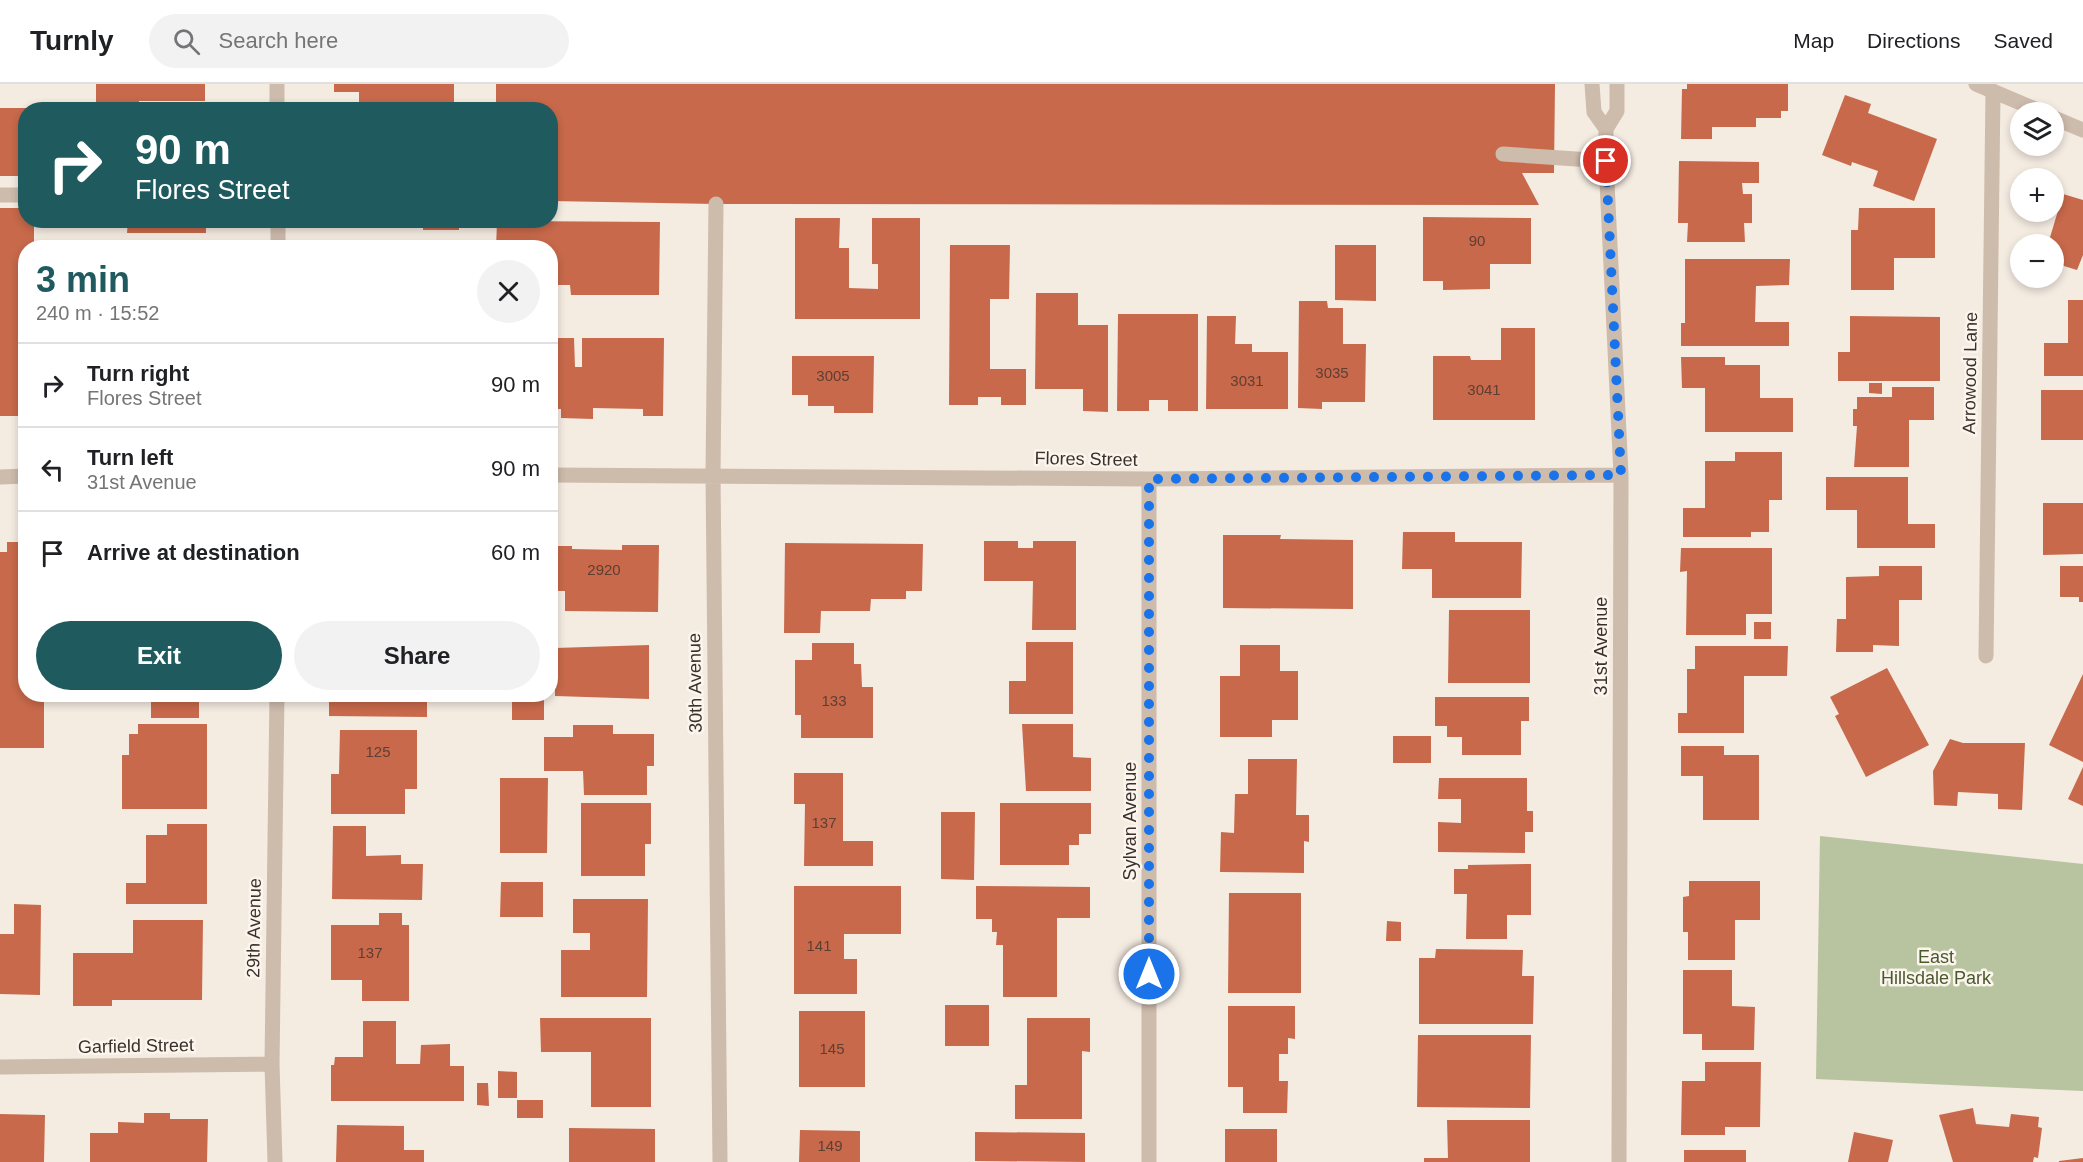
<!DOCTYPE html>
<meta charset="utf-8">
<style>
:root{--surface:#fff;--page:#f2f2f2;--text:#202124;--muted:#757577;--line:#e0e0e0;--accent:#1f5a5e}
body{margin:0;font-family:Helvetica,sans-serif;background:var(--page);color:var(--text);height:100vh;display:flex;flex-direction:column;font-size:22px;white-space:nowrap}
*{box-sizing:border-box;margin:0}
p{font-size:20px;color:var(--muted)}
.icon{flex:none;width:33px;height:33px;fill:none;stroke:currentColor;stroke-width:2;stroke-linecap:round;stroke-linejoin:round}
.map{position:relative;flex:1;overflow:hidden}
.drawer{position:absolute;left:18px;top:156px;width:540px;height:462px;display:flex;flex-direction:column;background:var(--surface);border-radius:24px;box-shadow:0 3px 9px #0003}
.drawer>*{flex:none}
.top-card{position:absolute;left:18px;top:18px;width:540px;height:126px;border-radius:24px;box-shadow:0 3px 9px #0003;background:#1f5a5e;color:#fff;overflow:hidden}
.buttons{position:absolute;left:2010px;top:18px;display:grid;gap:12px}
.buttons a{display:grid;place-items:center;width:54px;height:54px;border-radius:50%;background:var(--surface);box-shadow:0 3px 9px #0003;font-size:30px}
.pin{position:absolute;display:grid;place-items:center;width:51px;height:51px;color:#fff;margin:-26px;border:3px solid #fff;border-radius:50%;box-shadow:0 2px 6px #0007}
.me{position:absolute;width:66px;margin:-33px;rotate:0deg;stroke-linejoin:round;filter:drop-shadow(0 0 4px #0008)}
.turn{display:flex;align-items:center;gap:21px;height:126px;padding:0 18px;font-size:27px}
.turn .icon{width:78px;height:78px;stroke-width:2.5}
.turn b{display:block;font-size:42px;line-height:51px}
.round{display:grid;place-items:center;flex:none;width:63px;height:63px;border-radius:32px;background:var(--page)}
.headline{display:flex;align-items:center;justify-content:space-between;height:102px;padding:0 18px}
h1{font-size:36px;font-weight:600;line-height:45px;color:var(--accent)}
.cta{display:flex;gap:12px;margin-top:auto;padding:12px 18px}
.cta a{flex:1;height:69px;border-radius:36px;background:var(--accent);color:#fff;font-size:24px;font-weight:600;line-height:69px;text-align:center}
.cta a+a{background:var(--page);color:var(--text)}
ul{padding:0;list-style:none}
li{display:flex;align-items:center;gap:18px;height:84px;padding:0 18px;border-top:2px solid var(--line)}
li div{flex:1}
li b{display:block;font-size:22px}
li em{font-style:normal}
header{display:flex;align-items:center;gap:36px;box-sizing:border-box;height:84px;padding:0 30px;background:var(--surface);border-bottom:2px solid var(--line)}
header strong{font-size:28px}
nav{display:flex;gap:33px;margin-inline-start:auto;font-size:21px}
.search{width:420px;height:54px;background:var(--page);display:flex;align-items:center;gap:15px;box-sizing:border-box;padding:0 21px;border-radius:33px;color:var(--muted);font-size:22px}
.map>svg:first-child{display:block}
</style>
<header>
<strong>Turnly</strong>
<div class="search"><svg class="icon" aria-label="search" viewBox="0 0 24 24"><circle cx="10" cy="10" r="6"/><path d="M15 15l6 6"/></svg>Search here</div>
<nav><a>Map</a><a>Directions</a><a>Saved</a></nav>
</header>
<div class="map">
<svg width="2083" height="1078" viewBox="0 0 2083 1078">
<rect width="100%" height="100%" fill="#f4ebe1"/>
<!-- green -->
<path fill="#b8c4a0" d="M1820,752L2083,780V1007L1816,995Z"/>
<!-- building -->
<path fill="#c8694b" d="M96,0H205V17H139V26H96Z
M334,0H454V26H359V8H334Z
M496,0H1555L1554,89H1522L1539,121L716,120L550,117V26H496Z
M1687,0H1788V27H1781V34H1756V43H1712V55H1681L1682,5H1687Z
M1845,11L1871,20L1868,29L1937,55L1914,117L1873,102L1878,87L1852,78L1851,82L1822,71Z
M0,24H26V92H0Z
M1679,77L1759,78V99H1742L1743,110H1752V139H1744L1745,158H1687L1688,139H1678Z
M2063,110L2083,116V171L2077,186L2054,179V160H2048Z
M0,124H26V136H34V164H26V332H0Z
M1859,124H1935V174H1894V206H1851V146H1858Z
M1423,133L1531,134V180H1490V205L1443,206V197H1423Z
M795,134H840L839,164H849V204L878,205V180H872V134H920V235H795Z
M128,136H206V149H127Z
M423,136H459V146H423Z
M497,137L660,138L659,211H571L570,201H554V211H550V164H496Z
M950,161H1010L1009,215H990V285H1026V321H1001V313H978V321H949Z
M1335,161H1376V217L1335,216Z
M1685,175H1790L1789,201L1756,202L1755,238H1789V262H1681V239H1685Z
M1036,209H1078V241H1108V328L1083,327V305H1035Z
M2068,216H2083V292H2044V259H2068Z
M1299,217H1327L1328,224H1343V260H1366L1365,318H1322V325L1298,324Z
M1118,230H1198V327H1168V316H1149V327H1117Z
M1207,232H1236L1235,260H1252V268H1288V325H1206Z
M1850,232L1940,233V297H1838V268H1850Z
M1501,244H1535V336H1433V272H1470L1471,276H1501Z
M550,254H574L575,283H582V254H664L663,332H643V325L593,324V335L561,334V325H550Z
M792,272H874L873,329H834V322H808V311H792Z
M1681,273H1725V281H1760V314H1793V348H1705V304H1682Z
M1869,299H1882V310L1869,309Z
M1892,303H1934V336H1909V383H1854L1857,342H1853V325H1857V313H1892Z
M2041,306H2083V356H2041Z
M1735,368H1782V416H1769V448H1751V453H1683V424H1705V377H1735Z
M1826,393H1908V440H1935V464H1857V426H1826Z
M2043,419H2083V470L2043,471Z
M1403,448H1455V458H1522L1521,514H1432V485H1402Z
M1223,451H1281L1280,455L1353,456V525L1223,524Z
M984,457H1018V464H1033V457H1076V546H1032L1033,497H984Z
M7,458H26V610H44V664H0V468H7Z
M785,459L923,460L922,507H906V515H871L870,527H821L820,549H784Z
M622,461H659L658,528L565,527V507H550V462H572V465L622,466Z
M1681,464H1772V530H1746V551H1686L1687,487L1680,488Z
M1879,482H1922V516H1899V562L1873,561V568H1836L1837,535H1846V493L1879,492Z
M2060,482H2083V518H2079V513H2060Z
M550,516H556V549H550Z
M1449,526H1530V599H1448Z
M1754,538H1771V555H1754Z
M1026,558H1073V630H1009V597H1026Z
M812,559H854V580H861L862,603H873V654H801V631H795V576H812Z
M649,561V615L555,612V564Z
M1240,561H1280V587H1298V636H1272V653H1220V592H1240Z
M1695,562H1788L1787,592H1744V649H1678V629H1687V585H1695Z
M1887,584L1929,661L1866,693L1835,632L1839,630L1830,613Z
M2083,590V678L2049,661Z
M151,610H199V634H151Z
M329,610H427V633L329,632Z
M440,610H483V617H440Z
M512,610H544V636H512Z
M1435,613H1529V637H1521V671H1462V653H1447V642H1435Z
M138,640H207V725H122V671H129V650H138Z
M1022,640H1073V673L1091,674V707H1026Z
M573,641H613V650H654V682H647V711H584L583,687H544V653H573Z
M340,646H417V705H405V730H331V690H339Z
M1393,652H1431V679H1393Z
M1950,655L1963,659H2025L2022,726L1998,725V710L1958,708L1957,722L1934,721L1933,687Z
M1681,662H1724V671H1759V736H1703V692H1681Z
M1248,675H1297L1296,731H1309V758L1304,757V789L1220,788L1221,748L1234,749L1235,710H1248Z
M2083,683V722L2068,715Z
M794,689H843V757H873V782H804L805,720H794Z
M500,694H548L547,769H500Z
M1439,694H1527V727H1533V748H1525V769L1438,768V738L1461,739V715H1438Z
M581,719H651V760H645V792H581Z
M1000,719H1091V750H1079V761H1069V781H1000Z
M941,728H975L974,796L941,795Z
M167,740H207V820H126V799H146V751H167Z
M333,742H366V772L401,771V780H423L422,816L332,815Z
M1531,780V831H1507V855H1466L1467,810H1454V785H1468V781Z
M1689,797H1760V836H1735V876H1688V848H1683V813L1689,812Z
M501,798H543V833H500Z
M794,802H901V850H844V875H857V910H794Z
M976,802L1090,803V834H1057V913H1003V861H996L997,848H992V835H976Z
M1229,809H1301V909H1228Z
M573,815H648L647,913H561V866H590V849H573Z
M14,820L41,821L40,911L0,910V850H14Z
M379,829H402V841H409V917H362V896H331V841H379Z
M133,836H203L202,916H112V922H73V869H133Z
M1387,837L1401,838V857H1386Z
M1436,865L1523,866L1522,892H1534L1533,940H1419V874H1435Z
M1683,886H1732V922L1755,923L1754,966H1702V950H1683Z
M945,921H989V962H945Z
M1228,922H1295V955L1288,954V970H1279V997H1288L1287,1029H1243V1003H1228Z
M799,927H865V1003H799Z
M540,934H651V1023H591V968H541Z
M1027,934H1090V968L1082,967V1035H1015V1001H1027Z
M363,937H396V980H420L421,961L450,960V982H464V1017H331V981H334L335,973H363Z
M1418,951H1531L1530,1024L1417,1023Z
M1705,978H1761L1760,1043H1725V1051H1681L1682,997H1705Z
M498,987L517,988V1014H498Z
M477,999H488L489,1022L477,1021Z
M517,1016H543V1034H517Z
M1973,1024L1976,1040L2009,1043L2011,1030L2039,1033L2038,1043L2042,1044L2038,1074L2034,1073L2033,1078H1953L1939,1031Z
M144,1029H170V1035H208L207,1078H90V1049H118V1038L144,1039Z
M0,1030L45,1031L44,1078H0Z
M1447,1036H1530V1078H1424V1074H1448Z
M337,1041L404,1042V1066H424V1078H336Z
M569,1044L655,1045V1078H569Z
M1225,1045H1277V1078H1225Z
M800,1046L860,1047V1078H799Z
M975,1048L1085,1049V1078L975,1077Z
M1854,1048L1893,1056L1888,1078H1848Z
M1684,1066H1746V1078H1684Z
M2083,1074V1078H2059V1077Z"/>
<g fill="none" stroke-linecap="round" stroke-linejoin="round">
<!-- minor -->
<path stroke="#cdbbac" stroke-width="15" d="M277,0V26
M1592,0L1594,28L1606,45
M1617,0V27L1606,45V77L1621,391L1619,1078
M1976,0L2042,28
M2054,34L2083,46
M1503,70L1606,77
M0,111H26
M716,120L713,390L720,1078
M278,136V164
M550,391L1149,395L1621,391
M0,393L26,392
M1149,395V1078
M1986,572L1993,7
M0,983L272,980
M275,1078L272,980L277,610"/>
</g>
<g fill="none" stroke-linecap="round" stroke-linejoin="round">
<!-- route -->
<path stroke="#1a73e8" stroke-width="10" stroke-dasharray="0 18" d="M1149,890V395L1621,391L1606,77"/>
</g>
<g text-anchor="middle" stroke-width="5" stroke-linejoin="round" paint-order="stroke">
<!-- number labels -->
<g font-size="15" fill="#5e3e33">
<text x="1477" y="162">90</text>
<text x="1332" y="294">3035</text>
<text x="833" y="297">3005</text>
<text x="1247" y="302">3031</text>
<text x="1484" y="311">3041</text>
<text x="604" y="491">2920</text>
<text x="834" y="622">133</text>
<text x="378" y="673">125</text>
<text x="824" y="744">137</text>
<text x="819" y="867">141</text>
<text x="370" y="874">137</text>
<text x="832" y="970">145</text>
<text x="830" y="1067">149</text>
</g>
<!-- street labels -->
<g font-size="18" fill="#3b302b" stroke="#fbf5ee">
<text transform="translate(1970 289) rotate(-89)" y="6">Arrowood Lane</text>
<text transform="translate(1086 375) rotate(1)" y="6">Flores Street</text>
<text transform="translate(1601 562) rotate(-90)" y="6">31st Avenue</text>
<text transform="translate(695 599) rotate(-91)" y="6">30th Avenue</text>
<text transform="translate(1130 737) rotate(-90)" y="6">Sylvan Avenue</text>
<text transform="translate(254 844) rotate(-89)" y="6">29th Avenue</text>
<text transform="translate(136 962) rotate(-1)" y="6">Garfield Street</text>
</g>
<!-- park labels -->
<g font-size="18" fill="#4a5a2e" stroke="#fbf5ee">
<text x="1936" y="879">East<tspan x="1936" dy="21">Hillsdale Park</tspan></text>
</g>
</g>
</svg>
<div class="buttons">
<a><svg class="icon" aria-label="layers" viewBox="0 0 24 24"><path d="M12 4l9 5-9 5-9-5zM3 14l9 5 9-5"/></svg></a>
<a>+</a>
<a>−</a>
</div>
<div class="pin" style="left:1606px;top:77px;background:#d93025"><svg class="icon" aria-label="arrive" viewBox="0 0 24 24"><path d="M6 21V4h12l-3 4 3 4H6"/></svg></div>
<svg class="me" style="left:1149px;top:890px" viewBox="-20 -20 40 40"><circle r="17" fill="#1a73e8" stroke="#fff" stroke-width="3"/><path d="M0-11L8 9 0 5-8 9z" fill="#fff"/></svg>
<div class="top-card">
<div class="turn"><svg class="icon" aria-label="right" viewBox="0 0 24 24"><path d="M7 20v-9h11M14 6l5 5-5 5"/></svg><div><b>90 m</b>Flores Street</div></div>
</div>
<section class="drawer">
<div class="headline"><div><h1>3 min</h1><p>240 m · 15:52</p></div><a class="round"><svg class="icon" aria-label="close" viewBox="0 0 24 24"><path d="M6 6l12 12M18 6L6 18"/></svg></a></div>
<ul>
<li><svg class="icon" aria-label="right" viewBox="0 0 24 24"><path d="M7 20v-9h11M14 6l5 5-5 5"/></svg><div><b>Turn right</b><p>Flores Street</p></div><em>90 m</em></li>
<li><svg class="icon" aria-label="left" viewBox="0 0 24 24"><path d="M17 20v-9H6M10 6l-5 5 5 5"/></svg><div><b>Turn left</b><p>31st Avenue</p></div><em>90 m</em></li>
<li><svg class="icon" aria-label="arrive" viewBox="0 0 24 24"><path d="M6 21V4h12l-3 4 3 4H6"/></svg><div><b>Arrive at destination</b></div><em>60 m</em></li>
</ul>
<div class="cta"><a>Exit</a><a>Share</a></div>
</section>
</div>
